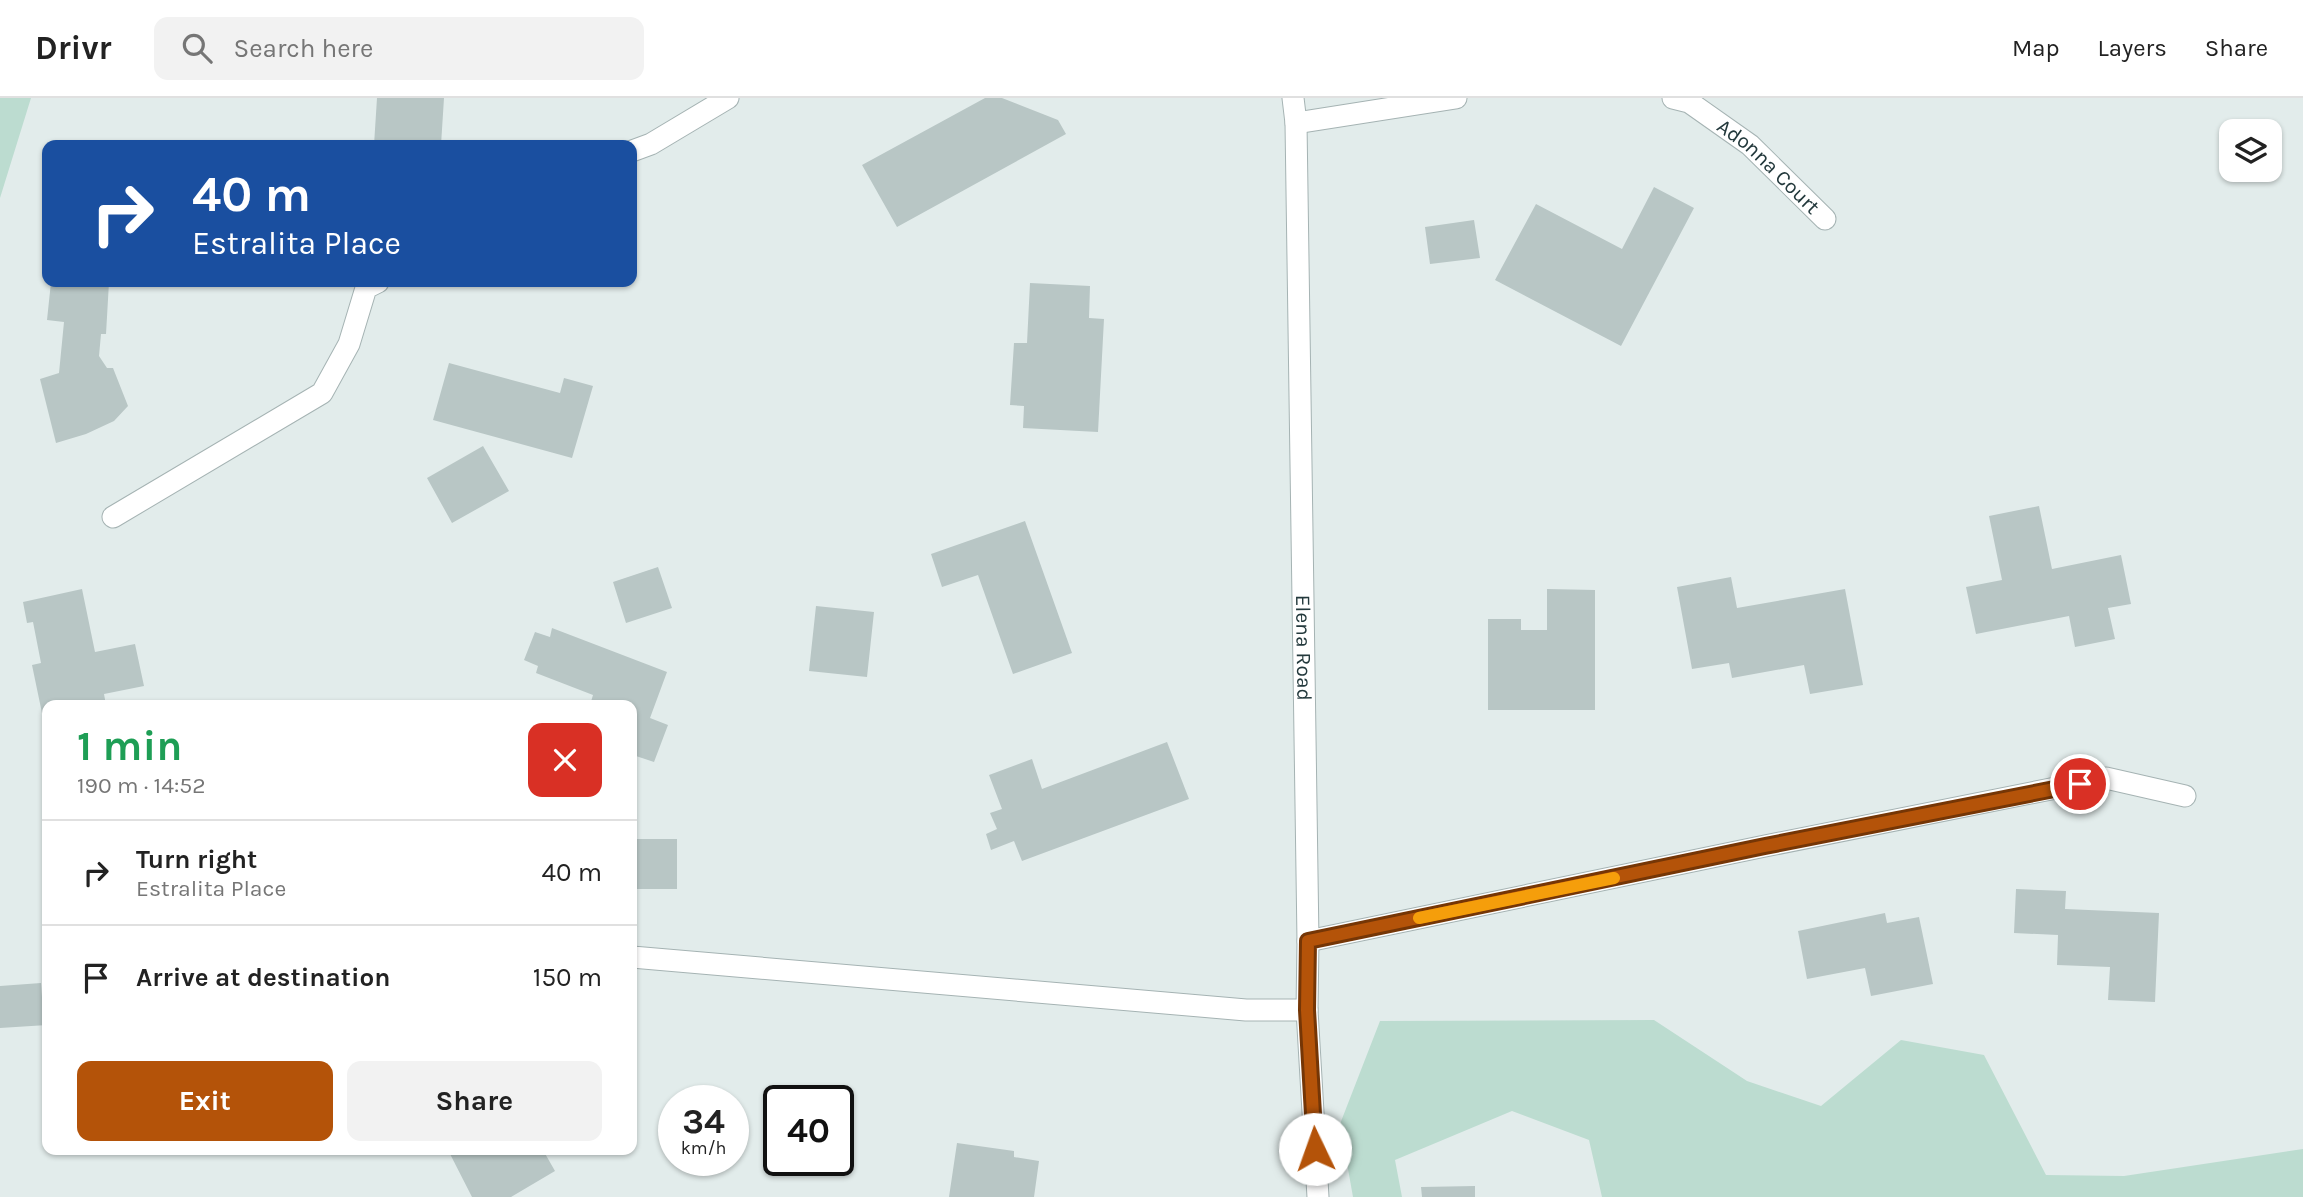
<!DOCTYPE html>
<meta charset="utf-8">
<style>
:root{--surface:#fff;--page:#f2f2f2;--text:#222;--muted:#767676;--line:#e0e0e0;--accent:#b45309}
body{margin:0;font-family:Karla,sans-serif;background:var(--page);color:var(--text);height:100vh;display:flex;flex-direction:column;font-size:26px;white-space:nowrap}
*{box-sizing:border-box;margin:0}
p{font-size:23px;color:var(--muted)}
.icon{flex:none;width:38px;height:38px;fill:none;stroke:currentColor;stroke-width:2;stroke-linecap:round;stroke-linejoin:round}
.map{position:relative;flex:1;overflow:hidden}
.drawer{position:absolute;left:42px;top:602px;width:595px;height:455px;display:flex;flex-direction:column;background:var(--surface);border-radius:14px;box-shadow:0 2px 5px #0004}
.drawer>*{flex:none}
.hud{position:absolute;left:42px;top:42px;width:595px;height:147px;border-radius:14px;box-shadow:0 2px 5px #0004;background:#1a4fa0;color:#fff;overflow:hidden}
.controls{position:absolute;left:2219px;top:21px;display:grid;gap:14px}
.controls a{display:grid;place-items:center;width:63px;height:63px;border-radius:14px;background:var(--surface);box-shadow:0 2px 5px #0004;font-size:35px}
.speed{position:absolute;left:658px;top:987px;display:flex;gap:14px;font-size:35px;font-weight:700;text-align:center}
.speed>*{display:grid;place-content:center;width:91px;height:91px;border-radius:50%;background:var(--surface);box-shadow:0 2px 5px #0004;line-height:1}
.speed small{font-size:18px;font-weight:400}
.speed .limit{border:4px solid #111;border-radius:10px;background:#fff;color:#111}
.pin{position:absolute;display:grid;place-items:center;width:60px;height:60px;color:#fff;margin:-30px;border:4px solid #fff;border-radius:50%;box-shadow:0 2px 7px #0007}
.me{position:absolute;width:77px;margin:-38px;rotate:357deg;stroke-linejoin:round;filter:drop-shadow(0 0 5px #0008)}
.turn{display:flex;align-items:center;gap:24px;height:147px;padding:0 35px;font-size:32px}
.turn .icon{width:91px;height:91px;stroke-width:2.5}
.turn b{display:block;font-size:49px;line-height:60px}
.round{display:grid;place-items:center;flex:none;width:74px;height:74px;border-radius:14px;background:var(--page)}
.head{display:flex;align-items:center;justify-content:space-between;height:119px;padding:0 35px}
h1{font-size:42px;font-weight:700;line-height:52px;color:#1e9e55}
.action{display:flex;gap:14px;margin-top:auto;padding:14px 35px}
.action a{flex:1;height:80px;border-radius:14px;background:var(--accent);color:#fff;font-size:28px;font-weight:700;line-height:80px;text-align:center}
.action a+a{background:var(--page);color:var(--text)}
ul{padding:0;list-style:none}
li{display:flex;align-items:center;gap:21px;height:105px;padding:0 35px;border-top:2px solid var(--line)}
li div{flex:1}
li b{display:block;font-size:26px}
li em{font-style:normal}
header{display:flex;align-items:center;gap:42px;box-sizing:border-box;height:98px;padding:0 35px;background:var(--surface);border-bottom:2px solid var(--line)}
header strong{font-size:33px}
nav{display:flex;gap:38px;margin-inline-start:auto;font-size:24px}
.search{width:490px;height:63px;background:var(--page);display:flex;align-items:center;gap:18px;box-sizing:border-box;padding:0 24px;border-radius:14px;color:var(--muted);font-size:26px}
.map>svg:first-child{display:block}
</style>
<header>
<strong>Drivr</strong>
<div class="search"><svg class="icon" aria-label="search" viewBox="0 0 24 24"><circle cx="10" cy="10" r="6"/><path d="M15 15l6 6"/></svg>Search here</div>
<nav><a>Map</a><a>Layers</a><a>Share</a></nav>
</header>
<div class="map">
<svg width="2303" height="1099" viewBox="0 0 2303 1099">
<rect width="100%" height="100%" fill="#e2eceb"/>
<!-- green -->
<path fill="#bcdcd0" d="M0,0H31L0,100Z
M1654,922L1747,983L1821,1008L1901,942L1984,957L2046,1077L2124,1078L2303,1051V1099H1602L1589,1042L1512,1013L1395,1062L1402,1099H1353L1340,1026L1380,923Z"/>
<!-- building -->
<path fill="#b8c6c5" d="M377,0H444L441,47H374Z
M985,0H1002L1058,22L1066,36L897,129L862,67Z
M1654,89L1694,110L1621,248L1495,182L1536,106L1622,151Z
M1474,122L1480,160L1430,166L1425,129Z
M51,184H109L106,236H101L99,258L107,270H113L128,308L114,323L86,336L56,345L40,281L59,275L64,224L47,222Z
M1030,185L1090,188L1089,220L1104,221L1098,334L1023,330L1024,308L1010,307L1014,245H1027Z
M449,265L560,295L564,280L593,288L572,360L433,322Z
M483,348L509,393L452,425L427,380Z
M2039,408L2052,471L2121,457L2131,506L2108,510L2115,541L2075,549L2069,518L1976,536L1966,489L2002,482L1989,418Z
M1025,423L1072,555L1013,576L978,477L942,489L931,456Z
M658,469L672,510L626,525L613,484Z
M1731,479L1737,510L1845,491L1863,587L1810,596L1804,567L1732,580L1729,565L1692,571L1677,489Z
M82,491L95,554L135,546L144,588L104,596L106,607H47V619L43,620L32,567L41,565L33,524L27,525L23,504Z
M1547,491L1595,492V612H1488V521H1521V532H1547Z
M816,508L874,514L867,579L809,573Z
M552,530L667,574L650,620L668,627L654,664L636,658L632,668V607H590L593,597L536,575L538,568L524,562L535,534L550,539Z
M1167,644L1189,701L1022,763L1014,743L991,752L986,736L997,731L990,715L1002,711L989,677L1032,661L1042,691Z
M632,727H636V741H677V791H632Z
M2016,791L2066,793L2065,811L2159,815L2155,904L2108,902L2110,869L2057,867L2058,837L2014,835Z
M1885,815L1887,825L1919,819L1933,886L1871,898L1865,870L1807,881L1798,833Z
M41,885L42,899L47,898V927L0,930V888Z
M957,1045L1014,1053V1059L1039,1063L1034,1099H949Z
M448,1052H543L555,1073L511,1099H472Z
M1475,1088V1099H1422L1421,1089Z"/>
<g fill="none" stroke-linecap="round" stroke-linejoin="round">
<!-- minor casing -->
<g stroke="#a5b3b3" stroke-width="23">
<g id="minor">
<path id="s1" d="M1293,0L1296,25L1308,843L1307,912L1318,1099"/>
<path id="s2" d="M1673,0L1689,4L1750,47L1825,121"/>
<path d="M1296,25L1456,0"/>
<path d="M632,53L651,46L728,0"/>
<path d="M113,419L322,295L349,246L366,190L378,184"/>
<path d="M1308,843L1765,748L2106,680L2185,698"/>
<path d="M632,859L1246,912H1307"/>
</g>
</g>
<!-- minor -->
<use href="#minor" stroke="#fff" stroke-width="21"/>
</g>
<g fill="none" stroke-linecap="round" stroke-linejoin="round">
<!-- route casing -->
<g stroke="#753606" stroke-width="18">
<path id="route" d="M1315,1051L1307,912L1308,843L1765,748L2080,686"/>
</g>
<!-- route -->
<use href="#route" stroke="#b45309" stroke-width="12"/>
<!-- slow -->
<path stroke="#f59e0b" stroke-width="12" d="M1419,820L1614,780"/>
</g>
<g text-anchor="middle" stroke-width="7" stroke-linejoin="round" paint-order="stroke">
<!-- street labels -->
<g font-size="21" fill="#23393c" stroke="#f3f8f8">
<text dy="7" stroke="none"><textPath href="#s2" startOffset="119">Adonna Court</textPath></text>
<text dy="7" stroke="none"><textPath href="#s1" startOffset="550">Elena Road</textPath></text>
</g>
</g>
</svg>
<div class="controls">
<a><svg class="icon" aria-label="layers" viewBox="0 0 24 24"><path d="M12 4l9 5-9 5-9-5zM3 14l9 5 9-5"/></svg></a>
</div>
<div class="speed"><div>34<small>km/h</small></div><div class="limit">40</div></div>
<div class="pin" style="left:2080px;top:686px;background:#d93025"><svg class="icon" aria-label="arrive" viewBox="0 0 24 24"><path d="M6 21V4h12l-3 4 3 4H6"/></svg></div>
<svg class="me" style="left:1315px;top:1051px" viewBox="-20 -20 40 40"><circle r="19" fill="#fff"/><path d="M0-13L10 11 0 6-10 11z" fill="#b45309"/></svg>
<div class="hud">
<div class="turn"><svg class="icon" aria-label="right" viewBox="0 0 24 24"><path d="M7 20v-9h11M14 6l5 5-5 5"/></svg><div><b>40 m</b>Estralita Place</div></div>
</div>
<section class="drawer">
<div class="head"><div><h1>1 min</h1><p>190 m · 14:52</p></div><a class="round" style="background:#d93025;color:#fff"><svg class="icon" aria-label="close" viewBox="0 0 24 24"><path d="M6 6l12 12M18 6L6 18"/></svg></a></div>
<ul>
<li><svg class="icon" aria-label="right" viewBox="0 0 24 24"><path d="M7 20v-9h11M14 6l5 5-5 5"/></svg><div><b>Turn right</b><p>Estralita Place</p></div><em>40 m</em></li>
<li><svg class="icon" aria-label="arrive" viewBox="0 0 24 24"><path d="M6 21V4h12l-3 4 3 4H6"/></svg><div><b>Arrive at destination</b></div><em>150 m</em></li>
</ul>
<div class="action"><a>Exit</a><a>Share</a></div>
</section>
</div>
